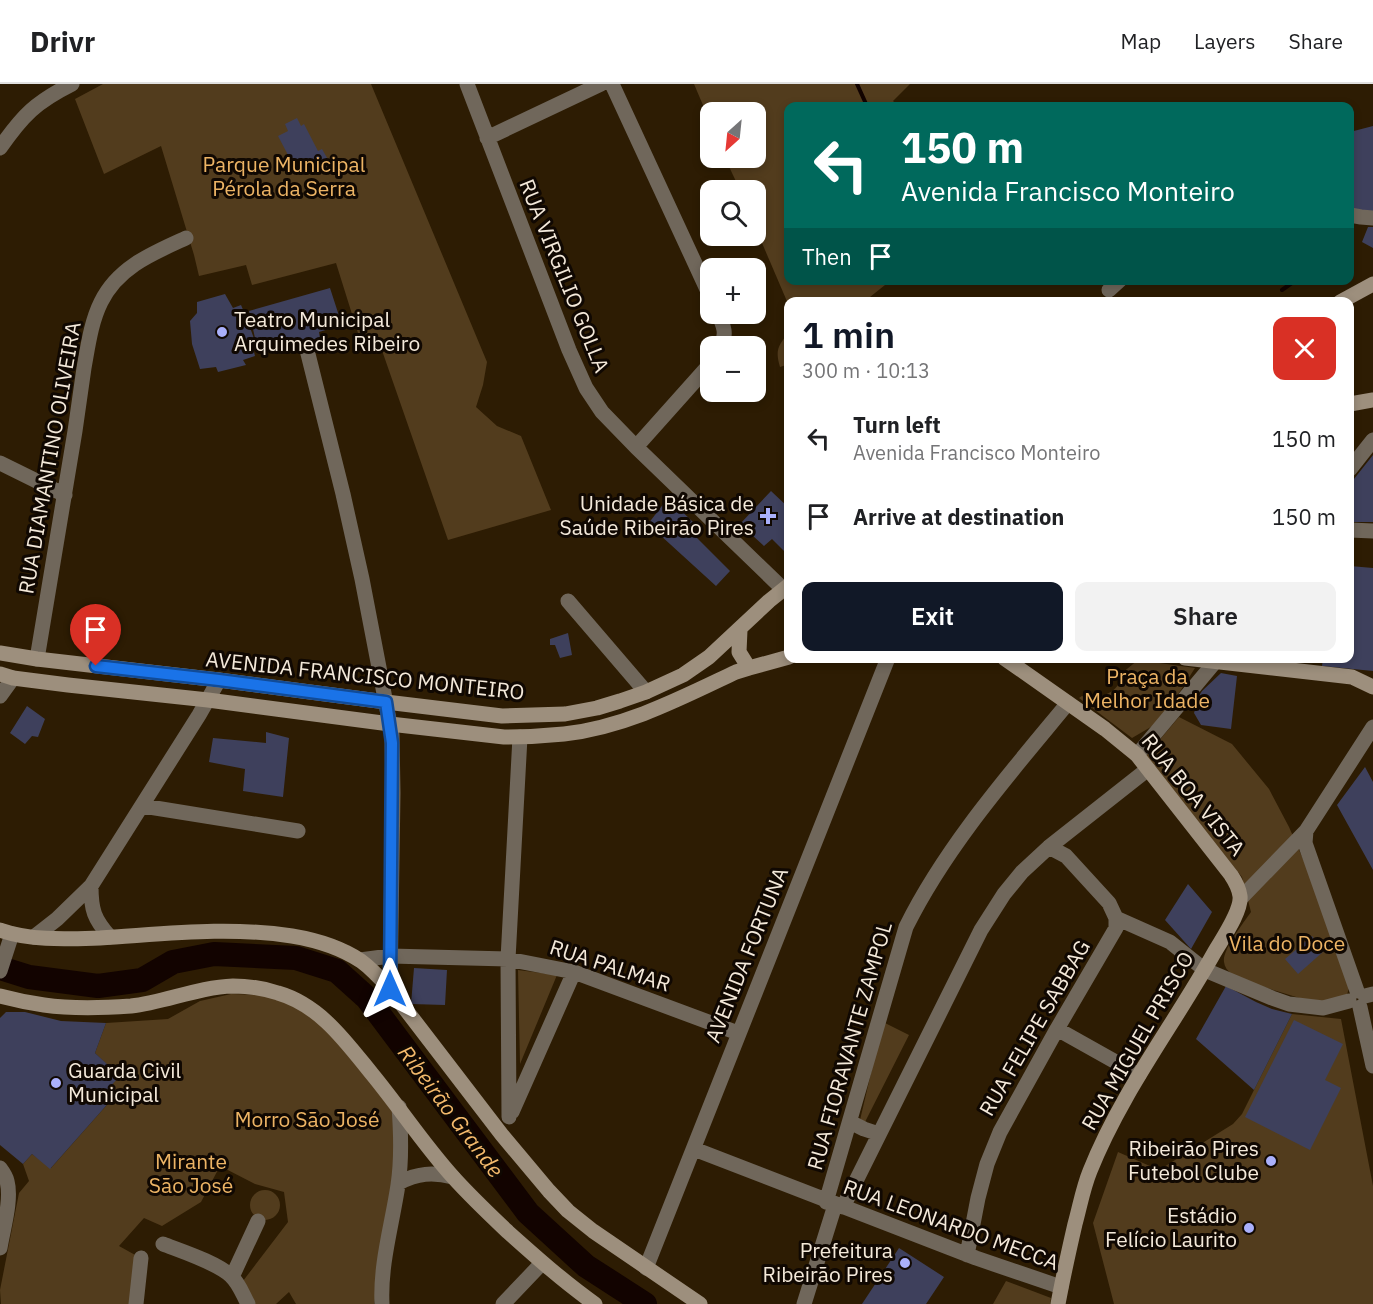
<!DOCTYPE html>
<meta charset="utf-8">
<style>
:root{--surface:#fff;--page:#f2f2f2;--text:#202124;--muted:#757577;--line:#e0e0e0;--accent:#111827}
body{margin:0;font-family:"IBM Plex Sans",sans-serif;background:var(--page);color:var(--text);height:100vh;display:flex;flex-direction:column;font-size:22px;white-space:nowrap}
*{box-sizing:border-box;margin:0}
p{font-size:20px;color:var(--muted)}
.icon{flex:none;width:33px;height:33px;fill:none;stroke:currentColor;stroke-width:2;stroke-linecap:round;stroke-linejoin:round}
.map{position:relative;flex:1;overflow:hidden}
.drawer{position:absolute;left:784px;top:213px;width:570px;height:366px;display:flex;flex-direction:column;background:var(--surface);border-radius:12px;box-shadow:0 3px 9px #0003}
.drawer>*{flex:none}
.banner{position:absolute;left:784px;top:18px;width:570px;height:183px;border-radius:12px;box-shadow:0 3px 9px #0003;background:#00695c;color:#fff;overflow:hidden}
.needle{width:39px;rotate:207deg}
.controls{position:absolute;left:700px;top:18px;display:grid;gap:12px}
.controls a{display:grid;place-items:center;width:66px;height:66px;border-radius:12px;background:var(--surface);box-shadow:0 3px 9px #0003;font-size:30px}
.pin{position:absolute;display:grid;place-items:center;width:51px;height:51px;color:#fff;margin:-62px -26px;border-radius:50% 50% 50% 0;rotate:-45deg;box-shadow:0 0 6px #0007}
.pin .icon{rotate:45deg}
.me{position:absolute;width:66px;margin:-33px;rotate:0deg;stroke-linejoin:round;filter:drop-shadow(0 0 4px #0008)}
.turn{display:flex;align-items:center;gap:21px;height:126px;padding:0 18px;font-size:27px}
.turn .icon{width:78px;height:78px;stroke-width:2.5}
.turn b{display:block;font-size:42px;line-height:51px}
.then{display:flex;align-items:center;height:57px;padding:0 18px;background:#0003;gap:12px;font-size:22px}
.round{display:grid;place-items:center;flex:none;width:63px;height:63px;border-radius:12px;background:var(--page)}
.headline{display:flex;align-items:center;justify-content:space-between;height:102px;padding:0 18px}
h1{font-size:36px;font-weight:600;line-height:45px;color:var(--accent)}
.action{display:flex;gap:12px;margin-top:auto;padding:12px 18px}
.action a{flex:1;height:69px;border-radius:12px;background:var(--accent);color:#fff;font-size:24px;font-weight:600;line-height:69px;text-align:center}
.action a+a{background:var(--page);color:var(--text)}
ul{padding:0;list-style:none}
li{display:flex;align-items:center;gap:18px;height:78px;padding:0 18px}
li div{flex:1}
li b{display:block;font-size:22px}
li em{font-style:normal}
header{display:flex;align-items:center;gap:36px;box-sizing:border-box;height:84px;padding:0 30px;background:var(--surface);border-bottom:2px solid var(--line)}
header strong{font-size:28px}
nav{display:flex;gap:33px;margin-inline-start:auto;font-size:21px}
.map>svg:first-child{display:block}
</style>
<header>
<strong>Drivr</strong>
<nav><a>Map</a><a>Layers</a><a>Share</a></nav>
</header>
<div class="map">
<svg width="1373" height="1220" viewBox="0 0 1373 1220">
<rect width="100%" height="100%" fill="#2d1c03"/>
<!-- green -->
<path fill="#523c1d" d="M103,0H371L487,278L483,301L476,323L497,342L521,352L551,426L448,456L378,255L362,262L336,179L252,201L246,181L199,192L194,171L161,62L104,90L75,15Z
M694,0H910L893,17L898,22H789V196L890,197L865,217L789,218V222L756,145V106H740L725,74H756V28H711V40Z
M789,248V280L780,283C775,266 778,262 789,248Z
M1138,576L1195,584L1181,606L1156,640L1132,654L1079,614L1082,612L1089,615C1105,612 1120,608 1122,589Z
M1179,633L1232,660L1269,705L1289,743L1321,816L1351,896L1347,911L1319,920L1244,897C1236,893 1225,888 1224,878C1222,866 1244,838 1251,828L1242,793L1146,672Z
M518,886L557,891L520,980Z
M231,910L268,911L306,924L391,1018L397,1041L392,1129L374,1220H296L289,1208L276,1220H254L243,1197L288,1138L284,1108L255,1100L220,1082L201,1118L162,1142L144,1134L119,1162L137,1172L132,1220H1L0,1206L19,1109L29,1097L23,1080L32,1070L51,1084L113,1014L106,1007L119,992L95,969L106,939L168,935L200,917Z
M1292,930L1341,935L1373,1102V1220H1114L1093,1139L1118,1068L1159,1086L1233,1040L1242,1030Z
M883,938L909,951L865,1038L860,1036Z
M250 1121a15 15 0 1 1 30 0a15 15 0 1 1-30 0Z
M1006,1197L1051,1214L1050,1220H993Z"/>
<g fill="none" stroke-linecap="round" stroke-linejoin="round">
<!-- stream -->
<path stroke="#120300" stroke-width="4" d="M857,0L867,22
M1282,206L1296,196"/>
<!-- river -->
<path stroke="#120300" stroke-width="24" d="M0,884L29,893L98,902L142,896L173,878L214,870L296,874L337,887L367,914L528,1129L586,1182L645,1220"/>
</g>
<!-- building -->
<path fill="#3e405c" d="M297,34L301,42L304,40L318,67L322,65L330,79L308,89L305,84L297,88L278,52L288,47L285,40Z
M1373,42V129L1350,127V48Z
M1368,143H1373V164L1362,158Z
M330,204L342,241L319,248L320,254L284,262L281,256L257,263L249,227Z
M225,210L233,224L241,221L247,235L257,263L253,264L255,272L243,276L246,281L218,288L216,283L200,285L192,260L190,237L197,229V218Z
M1373,371V438H1350V400Z
M771,407L789,424V472L772,455L764,462L740,440Z
M668,414L694,439L689,446L730,487L716,502L648,440Z
M1350,482L1373,484V587L1322,582L1323,574H1350Z
M568,549L572,571L560,574L555,561H550V555Z
M1221,589L1237,592L1231,645L1201,641L1194,629L1199,612L1202,607Z
M27,622L45,635L38,653L32,652L25,660L10,649Z
M266,648L289,654L283,713L243,707L245,685L209,678L213,654L266,659Z
M1365,683L1373,698V786L1337,721Z
M1188,800L1212,828L1191,865L1165,836Z
M1312,852L1324,867L1298,890L1285,875Z
M414,884L447,886L445,921L411,920Z
M1226,902L1256,918L1272,925L1292,930L1254,1006L1196,955Z
M6,928H25L61,937L106,939L95,969L120,992L106,1007L113,1014L50,1085L32,1070L23,1080L0,1061V934Z
M1294,936L1343,960L1325,996L1341,1004L1310,1066L1245,1033Z
M899,1164L944,1193L926,1220H862Z"/>
<g fill="none" stroke-linecap="round" stroke-linejoin="round">
<!-- street -->
<path stroke="#70675b" stroke-width="15" d="M467,0L569,266L586,304L602,328L636,363L783,505
M612,0L711,214
M487,54L601,0
M0,64C23,31 36,18 72,0
M1350,131L1361,133L1373,134
M1109,206L1120,196
M718,230C724,242 727,250 721,262
M308,270L343,410L362,495L392,651L393,709L390,905
M636,363L711,279
M0,379L65,411
M1350,385L1373,356
M1350,446L1373,447
M568,517L646,608
M37,575C50,499 63,423 75,347C78,326 81,305 84,284C88,262 91,238 101,218C118,183 153,169 186,154
M0,612L13,594
M1137,671L1215,578
M143,722L298,747
M1306,747L1305,759L1357,907
M91,802C91,826 94,835 110,853
M1241,814L1306,747L1373,643
M1116,834L1170,858L1205,886L1272,914L1289,920L1323,924L1349,917
M34,853L57,835L91,802L199,631L219,596
M360,876L390,872L508,875L574,888L738,949
M0,887L12,850
M1365,912L1373,910
M1360,923L1373,982
M1057,945L1139,991
M512,1028L574,888
M509,1033L508,875L520,653
M850,1038L864,1045L879,1050
M694,1065L976,1174L1061,1203
M0,1084C3,1088 6,1092 7,1097C12,1116 3,1145 0,1164
M399,1099C417,1089 433,1088 453,1093
M826,1118L906,843C946,762 1011,688 1068,619
M843,1123L981,846L1004,810L1022,788L1049,763L1148,685
M163,1160C181,1167 218,1179 231,1192C239,1199 243,1211 248,1220
M967,1171L978,1114L987,1080L1000,1048L1057,945L1116,844V834L1109,819L1066,772L1049,763
M646,1184L888,574
M232,1193L258,1137
M136,1220L141,1174
M382,1220C380,1180 392,1141 398,1101C402,1075 401,1049 399,1023
M503,1220L542,1179
M804,1220L835,1121"/>
<!-- secondary -->
<path stroke="#9d8f7d" stroke-width="15" d="M1340,218L1373,200
M1350,320L1373,316
M740,546L739,568L749,584
M0,569L37,575L219,596L386,618L502,632L565,630L597,624L620,617L646,608L683,591L709,573L769,517L789,501
M1004,574L1105,645L1137,671L1231,791C1235,797 1239,804 1240,812C1242,827 1222,855 1214,869C1173,942 1121,1009 1090,1087C1083,1104 1080,1122 1075,1140C1069,1166 1063,1193 1058,1220
M1185,574L1352,593L1373,603
M0,590L13,594L68,601L208,616L390,640L504,653C524,653 544,652 564,650C626,643 681,614 736,588L749,584L789,573
M0,846C31,857 67,855 100,854C165,850 227,842 292,852C316,856 340,863 361,877C372,885 381,895 390,905L502,1051L549,1107L568,1127L593,1147L700,1220
M0,912C15,916 30,919 44,921C72,925 103,924 131,922C165,918 199,903 233,902C248,902 263,904 278,909C320,921 346,958 372,990C400,1024 424,1061 453,1093C471,1113 489,1130 508,1148C536,1173 564,1198 595,1220"/>
</g>
<g fill="none" stroke-linecap="round" stroke-linejoin="round">
<!-- route casing -->
<g stroke="#114b97" stroke-width="15">
<path id="route" d="M96,582L219,596L386,618L392,659L390,905"/>
</g>
<!-- route -->
<use href="#route" stroke="#1a73e8" stroke-width="10"/>
</g>
<!-- markers -->
<g fill="#aab0fb" stroke="#100802" stroke-width="2">
<circle cx="222" cy="248" r="6"/>
<path d="M765 423h6v6h6v6h-6v6h-6v-6h-6v-6h6z"/>
<circle cx="56" cy="999" r="6"/>
<circle cx="1271" cy="1077" r="6"/>
<circle cx="1249" cy="1144" r="6"/>
<circle cx="905" cy="1179" r="6"/>
</g>
<g text-anchor="middle" stroke-width="6" stroke-linejoin="round" paint-order="stroke">
<!-- park labels -->
<g font-size="21" fill="#edb465" stroke="#100802">
<text x="284" y="88">Parque Municipal<tspan x="284" dy="24">Pérola da Serra</tspan></text>
<text x="1147" y="600">Praça da<tspan x="1147" dy="24">Melhor Idade</tspan></text>
<text x="1287" y="867">Vila do Doce</text>
<text x="307" y="1043">Morro São José</text>
<text x="191" y="1085">Mirante<tspan x="191" dy="24">São José</tspan></text>
</g>
<!-- street labels -->
<g font-size="21" fill="#f4e9da" stroke="#100802">
<text transform="translate(564 192) rotate(68)" y="7">RUA VIRGILIO GOLLA</text>
<text transform="translate(50 374) rotate(-80)" y="7">RUA DIAMANTINO OLIVEIRA</text>
<text transform="translate(365 592) rotate(6)" y="7">AVENIDA FRANCISCO MONTEIRO</text>
<text transform="translate(1193 711) rotate(51)" y="7">RUA BOA VISTA</text>
<text transform="translate(747 871) rotate(-68)" y="7">AVENIDA FORTUNA</text>
<text transform="translate(610 882) rotate(18)" y="7">RUA PALMAR</text>
<text transform="translate(1035 944) rotate(-60)" y="7">RUA FELIPE SABBAG</text>
<text transform="translate(1138 957) rotate(-60)" y="7">RUA MIGUEL PRISCO</text>
<text transform="translate(850 962) rotate(-74)" y="7">RUA FIORAVANTE ZAMPOL</text>
<text transform="translate(951 1141) rotate(20)" y="7">RUA LEONARDO MECCA</text>
</g>
<!-- poi labels -->
<g font-size="21" fill="#f4e9da" stroke="#100802" text-anchor="end">
<text x="234" y="243" text-anchor="start">Teatro Municipal<tspan x="234" dy="24">Arquimedes Ribeiro</tspan></text>
<text x="754" y="427">Unidade Básica de<tspan x="754" dy="24">Saúde Ribeirão Pires</tspan></text>
<text x="68" y="994" text-anchor="start">Guarda Civil<tspan x="68" dy="24">Municipal</tspan></text>
<text x="1259" y="1072">Ribeirão Pires<tspan x="1259" dy="24">Futebol Clube</tspan></text>
<text x="1237" y="1139">Estádio<tspan x="1237" dy="24">Felício Laurito</tspan></text>
<text x="893" y="1174">Prefeitura<tspan x="893" dy="24">Ribeirão Pires</tspan></text>
</g>
<!-- water labels -->
<g font-size="22" font-style="italic" fill="#f4ba6c" stroke="#100802">
<text transform="translate(451 1027) rotate(53)" y="8">Ribeirão Grande</text>
</g>
</g>
</svg>
<div class="controls">
<a><svg class="needle" viewBox="-14 -14 28 28"><path d="M0-13l5 13h-10z" fill="#e53935"/><path d="M0 13l5-13h-10z" fill="#757577"/></svg></a>
<a><svg class="icon" aria-label="search" viewBox="0 0 24 24"><circle cx="10" cy="10" r="6"/><path d="M15 15l6 6"/></svg></a>
<a>+</a>
<a>−</a>
</div>
<div class="pin" style="left:96px;top:582px;background:#d93025"><svg class="icon" aria-label="arrive" viewBox="0 0 24 24"><path d="M6 21V4h12l-3 4 3 4H6"/></svg></div>
<svg class="me" style="left:390px;top:905px" viewBox="-20 -20 40 40"><path d="M0-17L14 15 0 8-14 15z" fill="#1a73e8" stroke="#fff" stroke-width="4"/></svg>
<div class="banner">
<div class="turn"><svg class="icon" aria-label="left" viewBox="0 0 24 24"><path d="M17 20v-9H6M10 6l-5 5 5 5"/></svg><div><b>150 m</b>Avenida Francisco Monteiro</div></div>
<div class="then">Then<svg class="icon" aria-label="arrive" viewBox="0 0 24 24"><path d="M6 21V4h12l-3 4 3 4H6"/></svg></div>
</div>
<section class="drawer">
<div class="headline"><div><h1>1 min</h1><p>300 m · 10:13</p></div><a class="round" style="background:#d93025;color:#fff"><svg class="icon" aria-label="close" viewBox="0 0 24 24"><path d="M6 6l12 12M18 6L6 18"/></svg></a></div>
<ul>
<li><svg class="icon" aria-label="left" viewBox="0 0 24 24"><path d="M17 20v-9H6M10 6l-5 5 5 5"/></svg><div><b>Turn left</b><p>Avenida Francisco Monteiro</p></div><em>150 m</em></li>
<li><svg class="icon" aria-label="arrive" viewBox="0 0 24 24"><path d="M6 21V4h12l-3 4 3 4H6"/></svg><div><b>Arrive at destination</b></div><em>150 m</em></li>
</ul>
<div class="action"><a>Exit</a><a>Share</a></div>
</section>
</div>
